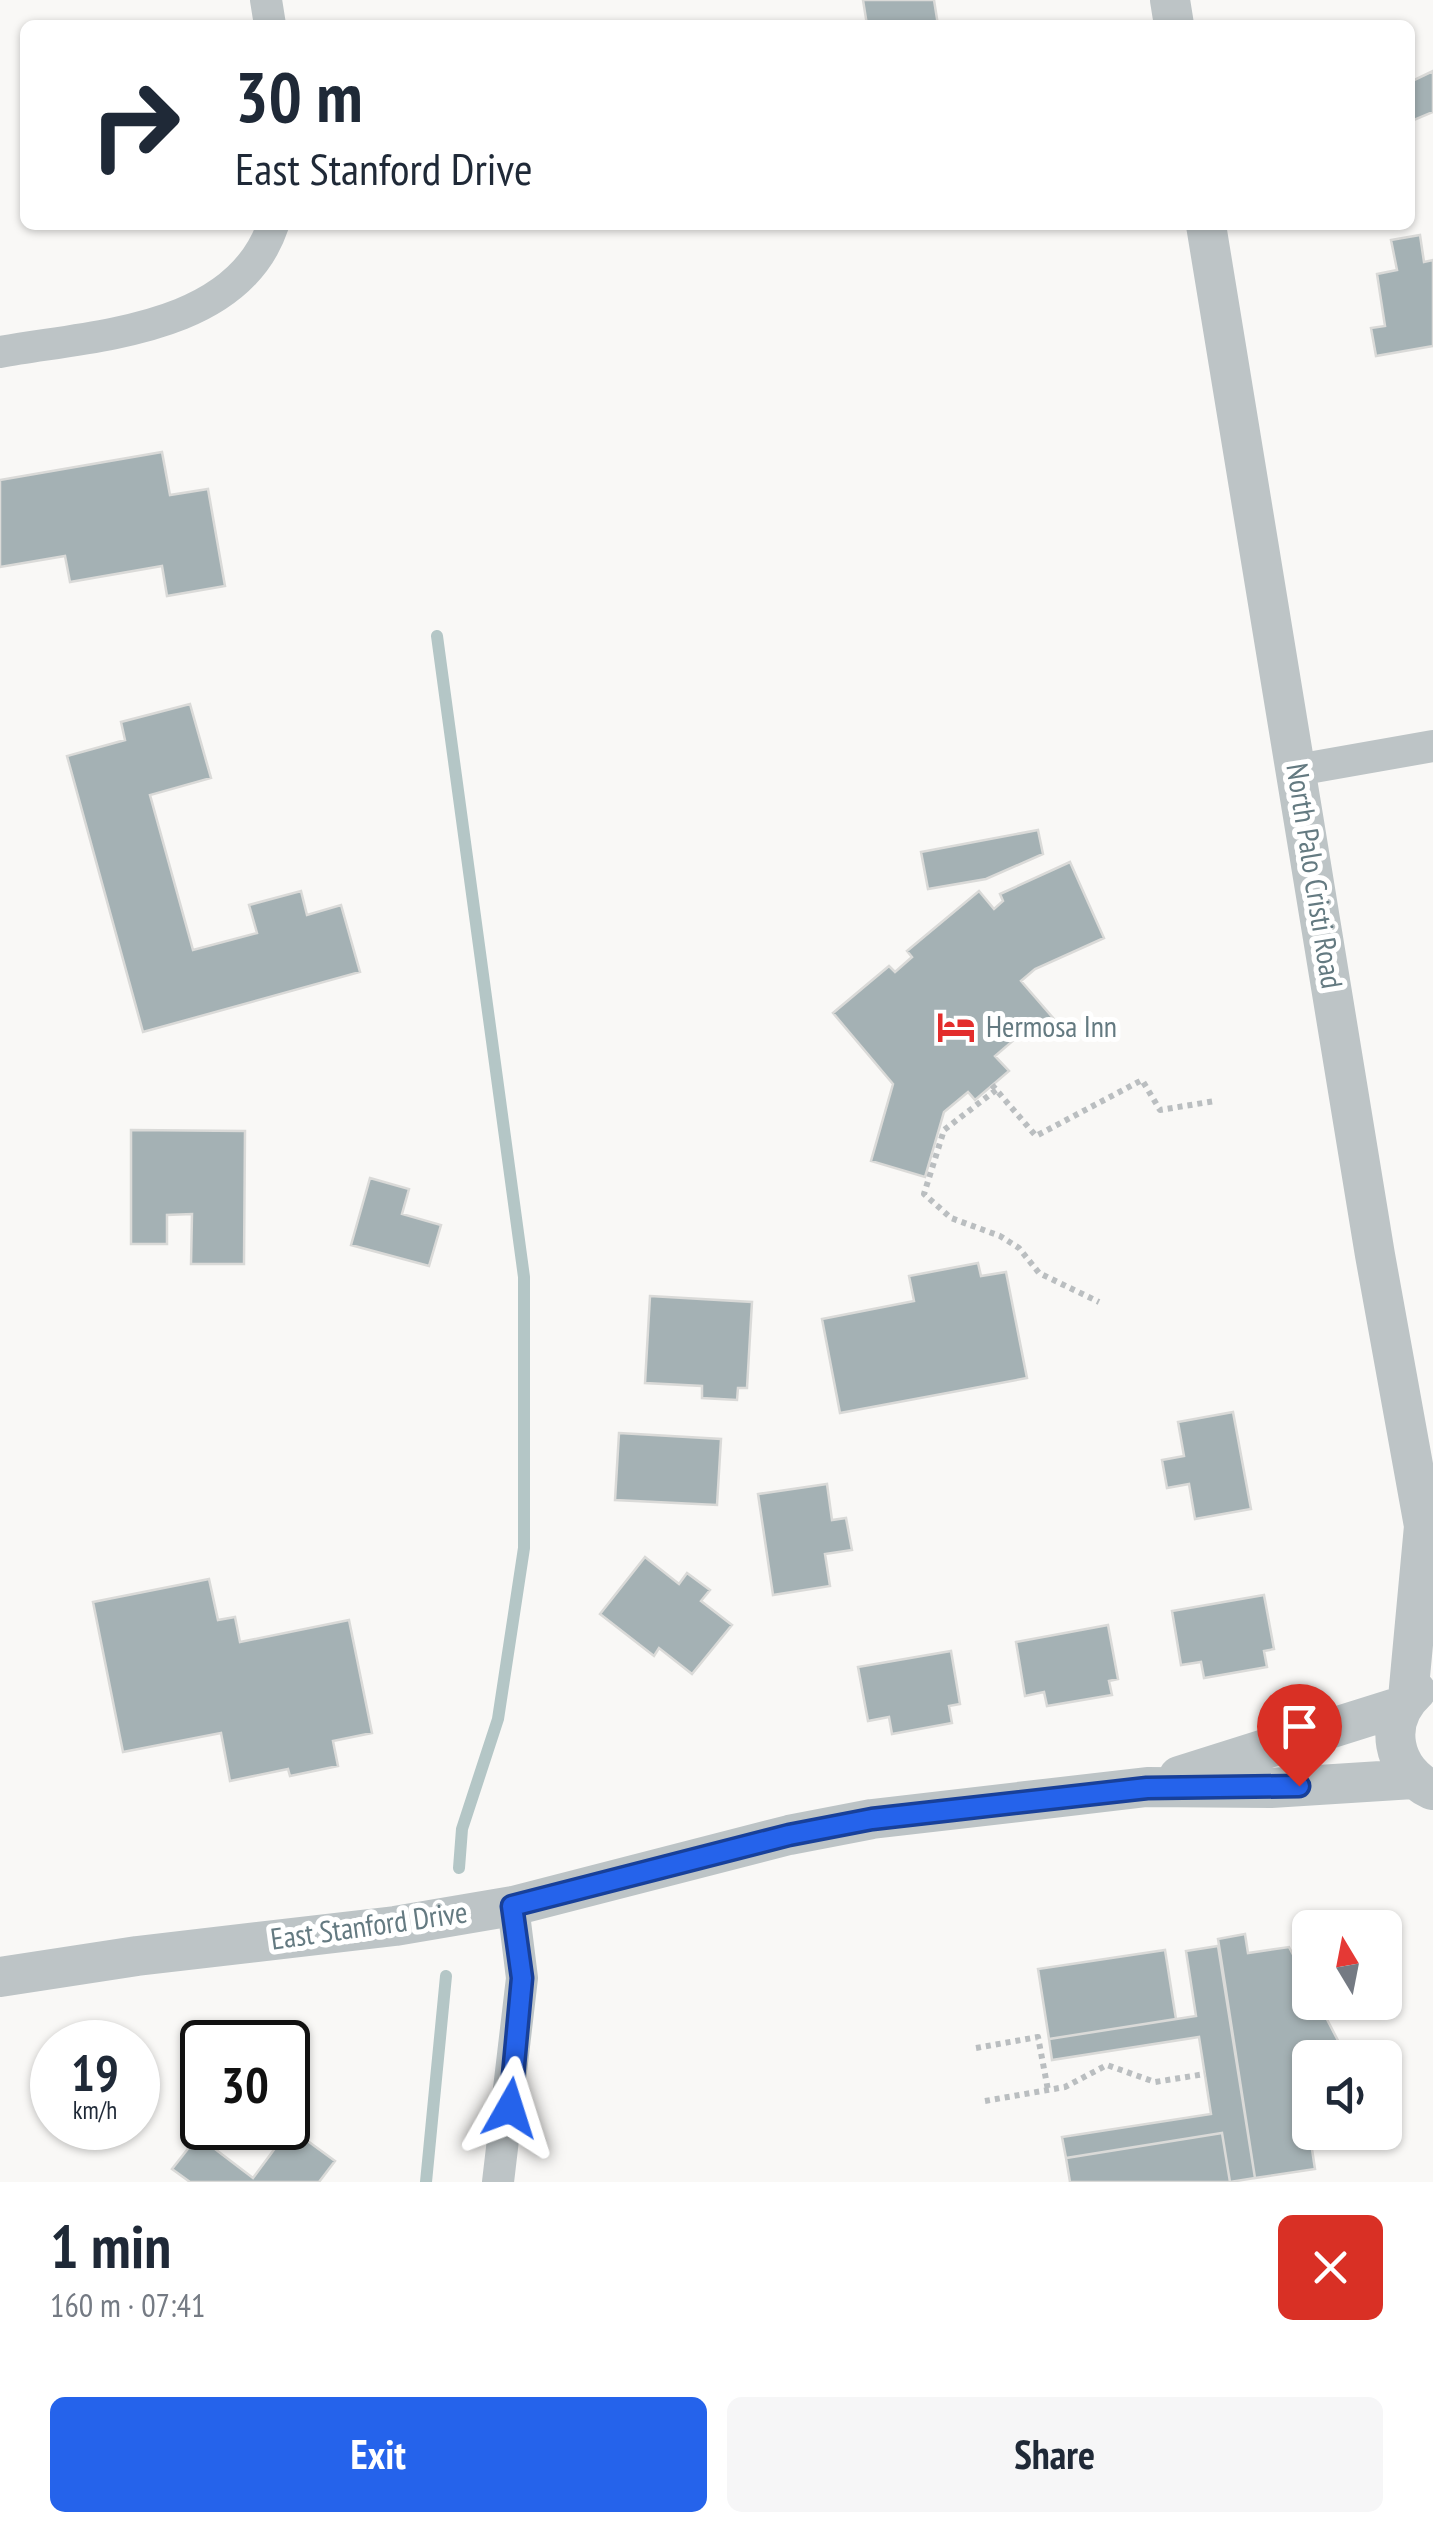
<!DOCTYPE html>
<meta charset="utf-8">
<style>
:root{--surface:#fff;--page:#f6f6f7;--text:#1f2937;--muted:#747a83;--accent:#2563eb}
body{margin:0;font-family:"PT Sans Narrow",sans-serif;background:var(--page);color:var(--text);height:100vh;display:flex;flex-direction:column;font-size:38px;white-space:nowrap}
*{box-sizing:border-box;margin:0}
p{font-size:32px;color:var(--muted)}
.icon{flex:none;width:55px;height:55px;fill:none;stroke:currentColor;stroke-width:2;stroke-linecap:round;stroke-linejoin:round}
.map{position:relative;height:2182px;overflow:hidden}
.panel{display:flex;flex-direction:column;background:var(--surface);flex:1}
.panel>*{flex:none}
.guide{position:absolute;left:20px;top:20px;width:1395px;height:210px;border-radius:15px;box-shadow:0 2px 8px #0004;background:#fff;color:var(--text);overflow:hidden}
.needle{width:65px;rotate:350deg}
.controls{position:absolute;left:1292px;top:1910px;display:grid;gap:20px}
.controls a{display:grid;place-items:center;width:110px;height:110px;border-radius:15px;background:var(--surface);box-shadow:0 2px 8px #0004;font-size:50px}
.speed{position:absolute;left:30px;top:2020px;display:flex;gap:20px;font-size:50px;font-weight:700;text-align:center}
.speed>*{display:grid;place-content:center;width:130px;height:130px;border-radius:50%;background:var(--surface);box-shadow:0 2px 8px #0004;line-height:1}
.speed small{font-size:25px;font-weight:400}
.speed .limit{border:5px solid #111;border-radius:15px;background:#fff;color:#111}
.pin{position:absolute;display:grid;place-items:center;width:85px;height:85px;color:#fff;margin:-102px -42px;border-radius:50% 50% 50% 0;rotate:-45deg;box-shadow:0 0 10px #0007}
.pin .icon{rotate:45deg}
.me{position:absolute;width:110px;margin:-55px;rotate:6deg;stroke-linejoin:round;filter:drop-shadow(0 0 8px #0008)}
.turn{display:flex;align-items:center;gap:35px;height:210px;padding:0 50px;font-size:45px}
.turn .icon{width:130px;height:130px;stroke-width:2.5}
.turn b{display:block;font-size:70px;line-height:85px}
.round{display:grid;place-items:center;flex:none;width:105px;height:105px;border-radius:15px;background:var(--page)}
.headline{display:flex;align-items:center;justify-content:space-between;height:170px;padding:0 50px}
h1{font-size:60px;font-weight:700;line-height:75px}
.action{display:flex;gap:20px;margin-top:auto;padding:20px 50px}
.action a{flex:1;height:115px;border-radius:15px;background:var(--accent);color:#fff;font-size:40px;font-weight:700;line-height:115px;text-align:center}
.action a+a{background:var(--page);color:var(--text)}
.map>svg:first-child{display:block}
</style>
<div class="map">
<svg width="1433" height="2182" viewBox="0 0 1433 2182">
<rect width="100%" height="100%" fill="#f9f8f6"/>
<g fill="none" stroke-linecap="round" stroke-linejoin="round">
<!-- stream -->
<path stroke="#b4c6c6" stroke-width="12" d="M437,636L524,1277V1548L498,1719L462,1829L459,1868
M426,2182L446,1976"/>
</g>
<!-- building -->
<path fill="#a4b1b4" stroke="#dadad8" stroke-width="2.5" d="M863,0H934L938,25H867Z
M1433,71V112L1414,120L1410,82Z
M1420,235L1424,262L1433,260V346L1376,356L1371,328L1385,326L1377,274L1397,270L1391,240Z
M162,452L170,495L208,489L225,586L167,596L162,566L70,582L65,556L0,567V480Z
M190,704L211,778L150,795L193,950L257,933L249,905L301,891L307,915L341,905L360,972L143,1032L67,756L125,740L121,722Z
M1038,830L1043,854L986,879L928,889L921,852Z
M1070,862L1104,938L1035,969L1021,981L1054,1019L1029,1040L1023,1032L995,1056L1009,1071L975,1100L968,1092L944,1112L925,1177L871,1161L893,1084L833,1013L889,966L895,972L912,957L907,951L979,891L994,909L1003,901L1000,894Z
M131,1130L245,1131L244,1264H191L192,1214L167,1215V1244H131Z
M370,1178L409,1189L402,1214L441,1225L429,1266L351,1245Z
M978,1263L981,1276L1006,1272L1027,1378L840,1413L822,1319L914,1301L909,1276Z
M650,1296L752,1302L747,1388H738L737,1400L702,1398V1386L645,1383Z
M1233,1412L1251,1509L1195,1519L1189,1484L1167,1488L1162,1460L1184,1456L1178,1422Z
M619,1433L721,1439L717,1505L615,1500Z
M827,1484L832,1520L846,1518L852,1550L825,1554L830,1586L773,1595L758,1494Z
M645,1557L679,1584L687,1573L710,1590L701,1601L732,1625L692,1674L659,1648L654,1656L600,1614Z
M209,1579L218,1620L235,1617L240,1642L349,1620L372,1733L333,1741L338,1766L290,1776L288,1769L230,1781L221,1733L123,1752L93,1602Z
M1264,1595L1274,1649L1264,1651L1267,1667L1204,1678L1201,1662L1181,1665L1172,1611Z
M1108,1625L1118,1679L1109,1681L1112,1695L1047,1706L1044,1692L1025,1696L1016,1642Z
M951,1651L960,1704L949,1706L952,1723L892,1734L889,1717L868,1721L858,1667Z
M1245,1934L1248,1953L1289,1947L1310,1987V2002H1318L1347,2058H1310V2132H1332L1310,2136L1315,2169L1255,2178L1218,1939Z
M1218,1946L1255,2178L1230,2182L1222,2133L1066,2158L1062,2137L1211,2114L1199,2037L1052,2060L1049,2039L1196,2016L1186,1951Z
M1165,1950L1176,2019L1049,2039L1038,1969Z
M290,2128L335,2161L319,2182H190L172,2169L198,2136L253,2178Z
M1222,2133L1230,2182H1070L1066,2158Z"/>
<g fill="none" stroke-linecap="round" stroke-linejoin="round">
<!-- path -->
<path stroke="#babec0" stroke-width="6" stroke-dasharray="5 5" stroke-linecap="butt" d="M992,1085L1036,1136L1142,1080L1160,1110L1215,1101
M996,1090L944,1130L924,1194L951,1218L1000,1236L1019,1248L1039,1273L1099,1302
M976,2048L1038,2037L1048,2090
M985,2101L1065,2087L1107,2065L1155,2082L1205,2074"/>
<!-- minor -->
<path stroke="#bdc4c6" stroke-width="32" d="M266,0L270,25
M0,352C93,335 237,332 273,225
M1297,770L1433,746
M498,2182L522,1978L513,1906"/>
<!-- tertiary -->
<path stroke="#bdc4c6" stroke-width="40" d="M1170,0L1174,25
M1206,225L1375,1255L1424,1526L1433,1553
M1416,1691C1382,1722 1392,1771 1432,1790
M1408,1698L1424,1526
M1179,1776L1402,1706
M0,1977L137,1956L395,1926L513,1906L789,1835L872,1819L1147,1787L1271,1788L1413,1779"/>
</g>
<g fill="none" stroke-linecap="round" stroke-linejoin="round">
<!-- route casing -->
<g stroke="#184099" stroke-width="25">
<path id="route" d="M510,2108L522,1978L512,1906L789,1835L872,1819L1147,1788L1299,1786"/>
</g>
<!-- route -->
<use href="#route" stroke="#2563eb" stroke-width="18"/>
</g>
<!-- icons -->
<defs>
<g id="hotel-bare" transform="scale(3)"><path d="M-6-4.5h1.5V1H6V5H4.5V3h-9V5H-6ZM-4 0a1.8 1.8 0 1 1 3.6 0ZM.5 0V-2.5h3Q6-2.5 6 0Z" fill="#e32d2c" stroke="#fff" stroke-width="2.5" paint-order="stroke"/></g>
</defs>
<g fill-rule="evenodd">
<use href="#hotel-bare" x="956" y="1027"/>
</g>
<g text-anchor="middle" stroke-width="10" stroke-linejoin="round" paint-order="stroke">
<!-- street labels -->
<g font-size="30" fill="#647a81" stroke="#fff">
<text transform="translate(1314 876) rotate(81)" y="10">North Palo Cristi Road</text>
<text transform="translate(369 1926) rotate(-8)" y="10">East Stanford Drive</text>
</g>
<!-- poi labels -->
<g font-size="30" fill="#647a81" stroke="#fff" text-anchor="start">
<text x="986" y="1037">Hermosa Inn</text>
</g>
</g>
</svg>
<div class="controls">
<a><svg class="needle" viewBox="-14 -14 28 28"><path d="M0-13l5 13h-10z" fill="#e53935"/><path d="M0 13l5-13h-10z" fill="#747a83"/></svg></a>
<a><svg class="icon" aria-label="sound" viewBox="0 0 24 24"><path d="M4 9h4l5-4v14l-5-4H4zM17 9q2 3 0 6"/></svg></a>
</div>
<div class="speed"><div>19<small>km/h</small></div><div class="limit">30</div></div>
<div class="pin" style="left:1299px;top:1786px;background:#d93025"><svg class="icon" aria-label="arrive" viewBox="0 0 24 24"><path d="M6 21V4h12l-3 4 3 4H6"/></svg></div>
<svg class="me" style="left:510px;top:2108px" viewBox="-20 -20 40 40"><path d="M0-17L14 15 0 8-14 15z" fill="#2563eb" stroke="#fff" stroke-width="4"/></svg>
<div class="guide">
<div class="turn"><svg class="icon" aria-label="right" viewBox="0 0 24 24"><path d="M7 20v-9h11M14 6l5 5-5 5"/></svg><div><b>30 m</b>East Stanford Drive</div></div>
</div>
</div>
<section class="panel">
<div class="headline"><div><h1>1 min</h1><p>160 m · 07:41</p></div><a class="round" style="background:#d93025;color:#fff"><svg class="icon" aria-label="close" viewBox="0 0 24 24"><path d="M6 6l12 12M18 6L6 18"/></svg></a></div>
<div class="action"><a>Exit</a><a>Share</a></div>
</section>
